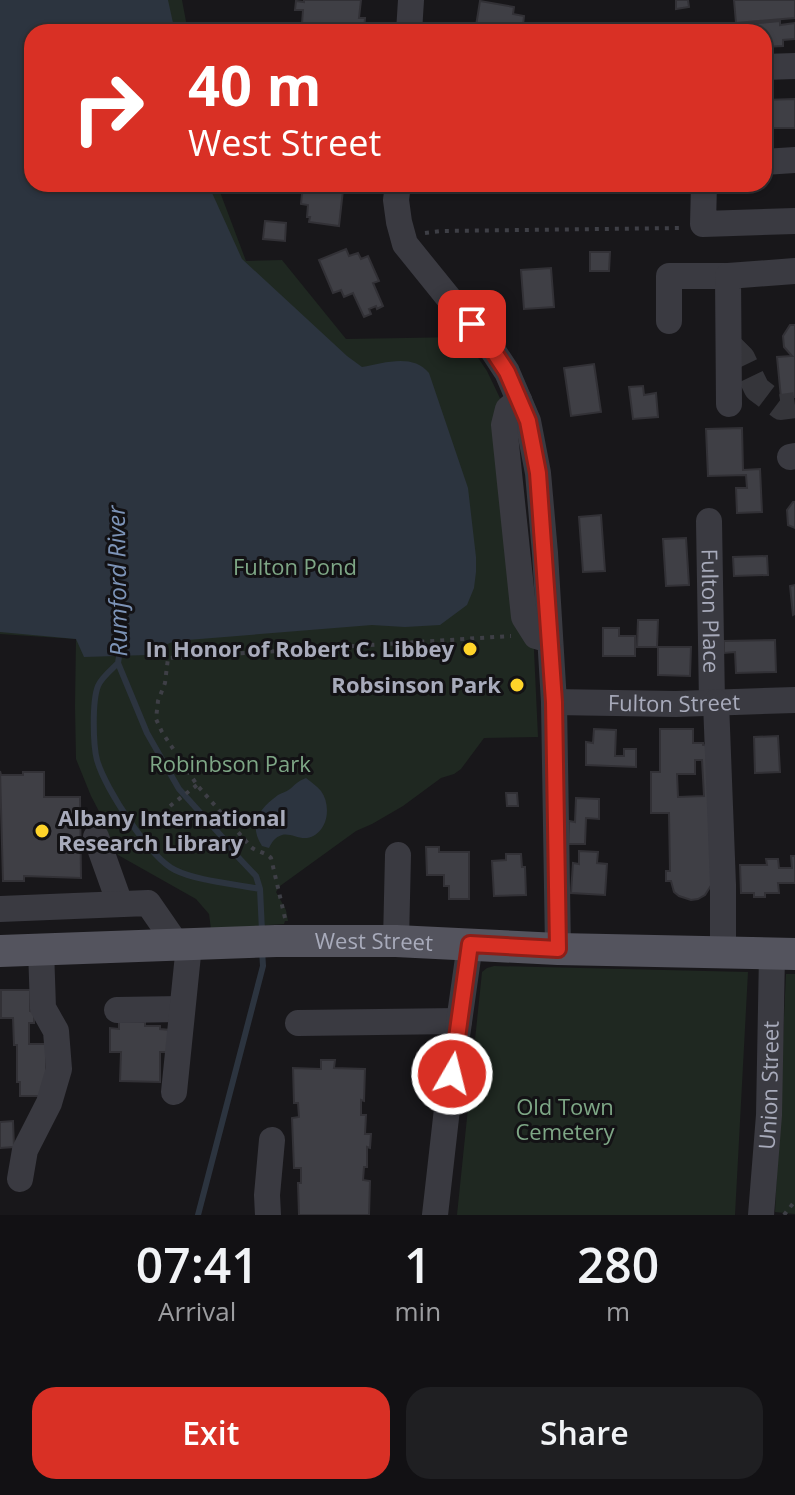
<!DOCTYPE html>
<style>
:root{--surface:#121114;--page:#1f1f22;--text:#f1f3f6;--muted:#9c9da0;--line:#313134;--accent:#d93025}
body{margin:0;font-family:"Open Sans",sans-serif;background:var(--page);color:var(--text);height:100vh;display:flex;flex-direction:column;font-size:30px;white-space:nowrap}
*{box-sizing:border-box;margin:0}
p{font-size:26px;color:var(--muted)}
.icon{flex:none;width:44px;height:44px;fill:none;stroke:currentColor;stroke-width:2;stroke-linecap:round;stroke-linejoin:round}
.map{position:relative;height:1215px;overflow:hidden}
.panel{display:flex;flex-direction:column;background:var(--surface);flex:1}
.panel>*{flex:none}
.hud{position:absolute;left:24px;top:24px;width:748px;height:168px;border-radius:24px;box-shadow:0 2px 6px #0004,0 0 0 2px var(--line);background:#d93025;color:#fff;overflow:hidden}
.pin{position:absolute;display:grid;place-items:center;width:68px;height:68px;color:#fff;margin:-34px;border-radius:16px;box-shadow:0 4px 12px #0006}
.me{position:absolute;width:88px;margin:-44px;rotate:8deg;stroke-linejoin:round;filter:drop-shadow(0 0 6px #0008)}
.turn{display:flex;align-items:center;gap:28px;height:168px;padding:0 32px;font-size:36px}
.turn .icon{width:104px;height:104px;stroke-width:2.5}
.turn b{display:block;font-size:56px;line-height:68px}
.eta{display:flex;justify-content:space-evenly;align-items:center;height:136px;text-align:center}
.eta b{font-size:48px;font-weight:600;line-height:56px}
.action{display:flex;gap:16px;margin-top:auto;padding:16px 32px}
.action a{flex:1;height:92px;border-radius:24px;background:var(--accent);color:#fff;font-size:32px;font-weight:600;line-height:92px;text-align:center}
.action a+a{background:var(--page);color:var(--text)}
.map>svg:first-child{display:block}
</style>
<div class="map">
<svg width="795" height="1215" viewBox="0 0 795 1215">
<rect width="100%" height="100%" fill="#18171a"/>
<!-- green -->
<path fill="#1f2821" d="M0,0H182L188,32H32V184H217L246,261L282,260L346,339L464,337L487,371L509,417L533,629L538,737L484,738L461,769L454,774L441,778L403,806L372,824L356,831L280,886L276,892L286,910L288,921H285L284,924L211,929L209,914L196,899L118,855L98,822L102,817L91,796L76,759L75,706L76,639L0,634Z
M494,966L748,972L735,1215H457L482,972L487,968Z
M786,974H795V1214L775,1212Z"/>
<!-- water -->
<path fill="#2c343f" d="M0,0H168L175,32H32V184H208L242,259L347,356L362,367C384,363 413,353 429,373L468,488L476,557V572L474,588L467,605L440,625L405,627L372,625L175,641L160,647L154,653H147V655L84,657L76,639L0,632Z
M306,778C311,782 317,786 321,791C332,806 328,834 307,838C298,839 290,833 282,835C275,837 272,842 269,848L262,846C248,824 259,809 278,795C281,793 286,792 290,789C296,784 298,781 306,778Z"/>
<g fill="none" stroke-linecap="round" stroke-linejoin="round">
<!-- stream -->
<path stroke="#2c343f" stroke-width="6" d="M120,650L118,663L147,733L179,789L224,839L237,856L256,876L260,889L262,931
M118,663C112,669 101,678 98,686C92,701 93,745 97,760C105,788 150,858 175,870C197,881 236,884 260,889
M198,1215L263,966L262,950"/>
</g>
<!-- building -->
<path fill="#3f3f45" stroke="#323136" stroke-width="2" fill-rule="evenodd" d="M304,0H361L359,18H365L364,30L345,28L344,32H340L332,31L333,27L302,24L303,10H295L296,1L304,2Z
M676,0H688L689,7L676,9Z
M734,0H795V18L736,23Z
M480,1L514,7L513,14L524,16L523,25L537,27V32H475Z
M780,21V25L795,23V39L783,40V46L764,47V32H748L747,24Z
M795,99V128H764V100Z
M303,185L343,190L339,226L309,222L310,217H307L308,205L301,204Z
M265,221L286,223L285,241L263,239Z
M346,249L349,256L358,253L361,259L368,256L379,281L373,283L383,306L377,309L376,306L369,309L371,314L364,317L353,293L344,297L341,290L333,293L319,260Z
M590,252H610L609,271H590Z
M551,268L554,307L524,309L521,270Z
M790,325H795V397L781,398L777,357L792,356L784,347L783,336Z
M594,364L601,412L571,416L564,368Z
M643,386L644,395L656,393L658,417L633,419L629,387Z
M742,428L743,470L760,469L762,512L737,513L736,488H747L746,475L708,476L706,429Z
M793,502H795V528L788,525L787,510Z
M601,515L605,571L583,572L579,517Z
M686,538L689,585L666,586L663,539Z
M767,556L768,575L734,576L733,557Z
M795,585V614L793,615L790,586Z
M638,620H658L657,647H637Z
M603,628H619V636H635V656H603Z
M775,640L776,672L736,673L735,652L724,653V641Z
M658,647H691L690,676L658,675Z
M594,729L616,730L615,756H624V749H636V767L586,765V742L593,743Z
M660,729H693V743H703V745L710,746L712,884L705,895L698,899L691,900L679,896L674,892L671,881H666V871H670L669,813H651V772H660ZM695,760H702L704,796L678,797L677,774H695Z
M778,736L780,772L755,773L754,737Z
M0,771L1,775H23V772H44V797H80L81,878L24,876V881H3Z
M506,793H517L518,806H507Z
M576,798L599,799V819L586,818L585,844H568L569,821L575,822Z
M426,847H439V852H469V899H449V886H444V875H427Z
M579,851L598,852L597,863L607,864L605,895L571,893L573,863L579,864Z
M506,854H521L522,867H525L526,895L494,896L492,861L506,860Z
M791,856H795V883H778L779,893H765V897H754V893H741L740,865H767L766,859H778L779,868H792Z
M1,990H30V1011L34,1012V1023H29V1044H46V1082L43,1096H20V1082H17V1045H14L13,1018H1Z
M119,1022H145V1026H160V1029L171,1030V1052H160V1082L120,1081L121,1052H110V1028L119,1029Z
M321,1060H335L334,1068L365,1069L364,1101L361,1100V1115H366L365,1134H371L370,1148L367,1147V1167H364L363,1180L370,1181L369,1215H299L298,1183H301V1168H294L292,1118L299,1117L298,1103H294L293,1068L321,1069Z
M13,1121L14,1147L0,1148V1122Z"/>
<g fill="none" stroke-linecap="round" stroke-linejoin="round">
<!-- minor-tunnel -->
<path stroke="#35353a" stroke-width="26" stroke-dasharray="26 13" stroke-linecap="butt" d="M729,345L742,358L757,389L781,407L795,405"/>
<!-- path -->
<path stroke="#3e3f46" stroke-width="4" stroke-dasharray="4 6" stroke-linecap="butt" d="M425,233L441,231L680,228
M170,806L197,785
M285,918L271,858C265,852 257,852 251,847L197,785L162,732L156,719L158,701L165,683L168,658L511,636
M784,1215L795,1201"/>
<!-- minor -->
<g stroke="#3a3a41" stroke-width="26">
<path d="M409,32L411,0"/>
<path d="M764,67L795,66"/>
<path d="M764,162L795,160"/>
<path d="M398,184L396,200L399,222L405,244L460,312L484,337L507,372L528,421L538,473L545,553L554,702L558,949"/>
<path d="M704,184L703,224L795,221"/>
<path d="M669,321V276H728"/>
<path d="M519,400L508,409L504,425L524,617L536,636L550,640"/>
<path d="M729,404L728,276L795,271"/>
<path d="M790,457L795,456"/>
<path id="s1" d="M709,521L712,703"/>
<path id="s2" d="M554,702L676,704L795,700"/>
<path d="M716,702L723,885V954"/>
<path d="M96,837L120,904"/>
<path d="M0,909L148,903L177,945"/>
<path d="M396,941L398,855"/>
<path d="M117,1010L182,1009"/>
<path d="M298,1023L459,1021"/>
<path d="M174,1092L189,945"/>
<path d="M20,1179L25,1150L49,1103L59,1069L56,1031L43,1008L41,949"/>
<path d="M268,1215L267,1195L272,1140"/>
<path d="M435,1215L448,1100L470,944"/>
<path id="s3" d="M761,1215L769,1115L772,954"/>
</g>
<!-- major -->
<path stroke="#54545e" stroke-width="32" id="s4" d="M0,951L276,941H396L558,949L795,954"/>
</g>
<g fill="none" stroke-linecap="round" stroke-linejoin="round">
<!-- route casing -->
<g stroke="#8d1f18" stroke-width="20">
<path id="route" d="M452,1074L470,944L558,949L554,702L538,473L528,421L507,372L484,337L472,324"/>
</g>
<!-- route -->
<use href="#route" stroke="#d93025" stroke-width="14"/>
</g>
<!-- markers -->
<g fill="#ffd42a" stroke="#131215" stroke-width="3">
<circle cx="470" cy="649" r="8"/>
<circle cx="517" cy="685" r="8"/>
<circle cx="42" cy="831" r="8"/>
</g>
<g text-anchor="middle" stroke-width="6" stroke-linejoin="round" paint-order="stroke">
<!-- park labels -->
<g font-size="22" fill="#7ea786" stroke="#131215">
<text x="295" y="575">Fulton Pond</text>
<text x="230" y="772">Robinbson Park</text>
<text x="565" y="1115">Old Town<tspan x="565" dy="25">Cemetery</tspan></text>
</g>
<!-- street labels -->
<g font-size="22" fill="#a8abbb" stroke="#131215">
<text dy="8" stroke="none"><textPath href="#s1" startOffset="90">Fulton Place</textPath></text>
<text dy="8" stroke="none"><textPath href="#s2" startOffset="120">Fulton Street</textPath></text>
<text dy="8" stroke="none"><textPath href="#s4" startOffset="374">West Street</textPath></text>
<text dy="8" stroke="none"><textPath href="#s3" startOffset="130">Union Street</textPath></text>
</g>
<!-- poi labels -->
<g font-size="22" font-weight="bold" fill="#a8abbb" stroke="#131215" text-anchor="end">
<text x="454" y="657">In Honor of Robert C. Libbey</text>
<text x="501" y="693">Robsinson Park</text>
<text x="58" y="826" text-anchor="start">Albany International<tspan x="58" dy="25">Research Library</tspan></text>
</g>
<!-- water labels -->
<g font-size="24" font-style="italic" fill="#7d94b8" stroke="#131215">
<text transform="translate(118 581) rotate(-91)" y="8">Rumford River</text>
</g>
</g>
</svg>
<div class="pin" style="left:472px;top:324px;background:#d93025"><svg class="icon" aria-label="arrive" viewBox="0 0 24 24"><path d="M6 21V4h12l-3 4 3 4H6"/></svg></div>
<svg class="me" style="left:452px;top:1074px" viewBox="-20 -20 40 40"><circle r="17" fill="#d93025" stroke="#fff" stroke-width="3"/><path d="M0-11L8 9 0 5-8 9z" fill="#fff"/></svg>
<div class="hud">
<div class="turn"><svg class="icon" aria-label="right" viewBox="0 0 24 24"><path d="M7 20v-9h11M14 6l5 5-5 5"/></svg><div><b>40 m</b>West Street</div></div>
</div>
</div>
<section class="panel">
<div class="eta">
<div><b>07:41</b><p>Arrival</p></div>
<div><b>1</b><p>min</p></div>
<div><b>280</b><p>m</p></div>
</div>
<div class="action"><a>Exit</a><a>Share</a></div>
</section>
